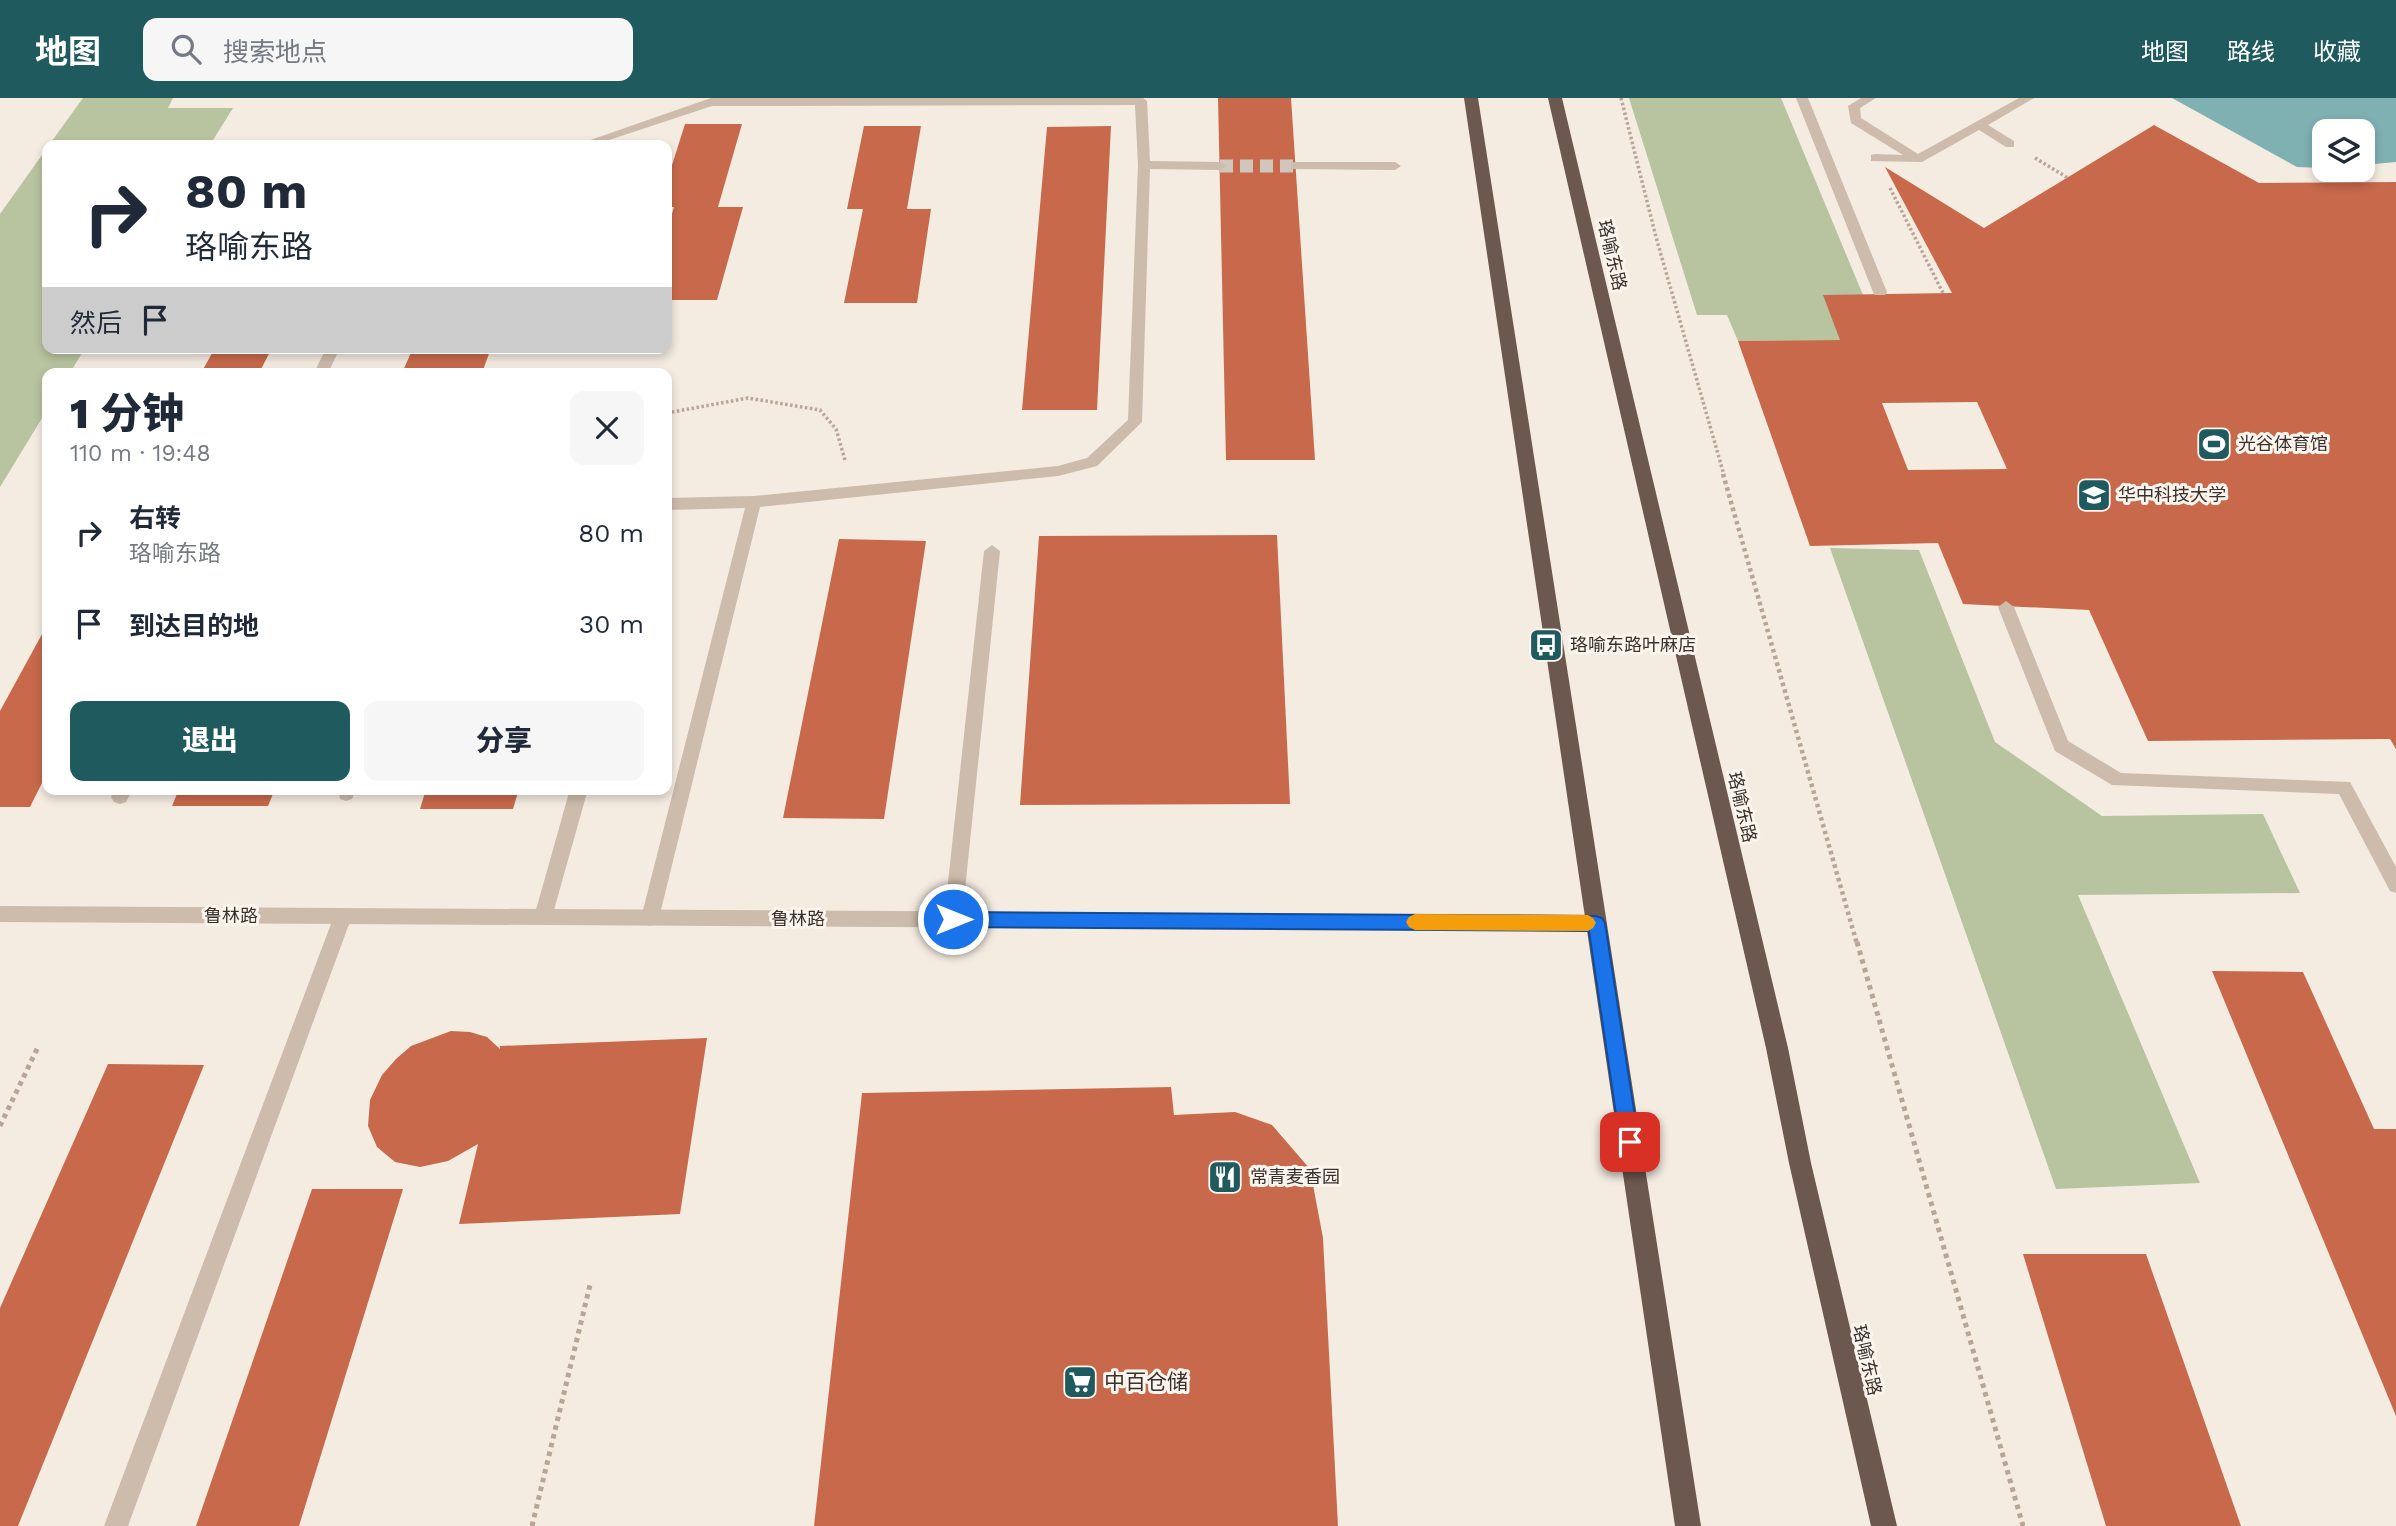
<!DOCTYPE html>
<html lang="zh">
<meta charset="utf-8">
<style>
:root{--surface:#fff;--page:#f6f6f7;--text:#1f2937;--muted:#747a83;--accent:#1f5a5e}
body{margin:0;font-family:"Work Sans","Noto Sans SC",sans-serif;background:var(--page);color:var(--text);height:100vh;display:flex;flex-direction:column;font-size:26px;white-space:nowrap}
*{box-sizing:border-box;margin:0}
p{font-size:23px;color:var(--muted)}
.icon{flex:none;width:38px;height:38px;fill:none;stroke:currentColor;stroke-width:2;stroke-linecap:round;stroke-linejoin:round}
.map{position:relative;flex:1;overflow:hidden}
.side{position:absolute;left:42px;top:270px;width:630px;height:427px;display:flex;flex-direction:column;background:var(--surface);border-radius:14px;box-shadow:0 4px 10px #0003}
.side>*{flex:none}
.top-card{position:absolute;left:42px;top:42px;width:630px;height:214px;border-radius:14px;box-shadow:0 4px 10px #0003;background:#fff;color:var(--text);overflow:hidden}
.fabs{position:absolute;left:2312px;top:21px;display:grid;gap:14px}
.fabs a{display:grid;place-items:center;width:63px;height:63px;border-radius:14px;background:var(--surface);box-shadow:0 4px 10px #0003;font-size:35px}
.pin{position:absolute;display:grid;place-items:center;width:60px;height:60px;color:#fff;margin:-30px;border-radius:14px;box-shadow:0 4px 10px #0006}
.me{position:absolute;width:77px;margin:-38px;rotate:90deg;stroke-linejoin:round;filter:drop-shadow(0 0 5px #0008)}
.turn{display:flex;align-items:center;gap:24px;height:147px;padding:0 28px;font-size:32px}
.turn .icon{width:91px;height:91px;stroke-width:2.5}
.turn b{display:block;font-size:49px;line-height:60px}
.then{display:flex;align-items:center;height:66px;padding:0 28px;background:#0003;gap:14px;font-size:26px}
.round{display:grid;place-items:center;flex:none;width:74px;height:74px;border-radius:14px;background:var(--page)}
.headline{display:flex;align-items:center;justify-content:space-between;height:119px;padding:0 28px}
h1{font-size:42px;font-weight:800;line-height:52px}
.button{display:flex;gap:14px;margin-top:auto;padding:14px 28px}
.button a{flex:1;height:80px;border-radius:14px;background:var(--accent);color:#fff;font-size:28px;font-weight:800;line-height:80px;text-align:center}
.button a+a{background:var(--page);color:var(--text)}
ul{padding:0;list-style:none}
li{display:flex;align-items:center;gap:21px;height:91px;padding:0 28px}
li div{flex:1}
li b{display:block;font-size:26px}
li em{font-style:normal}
header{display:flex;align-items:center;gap:42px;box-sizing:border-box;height:98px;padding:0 35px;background:var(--accent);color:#fff}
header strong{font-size:33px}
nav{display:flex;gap:38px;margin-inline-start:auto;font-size:24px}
.search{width:490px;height:63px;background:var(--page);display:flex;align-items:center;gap:18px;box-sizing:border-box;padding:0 24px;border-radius:14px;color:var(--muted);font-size:26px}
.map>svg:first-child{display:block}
</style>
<header>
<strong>地图</strong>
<div class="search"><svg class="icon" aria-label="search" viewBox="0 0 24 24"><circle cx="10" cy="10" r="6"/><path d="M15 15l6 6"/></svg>搜索地点</div>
<nav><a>地图</a><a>路线</a><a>收藏</a></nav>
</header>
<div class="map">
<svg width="2396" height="1428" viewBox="0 0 2396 1428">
<rect width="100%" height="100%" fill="#f4ebe1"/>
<!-- green -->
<path fill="#b8c4a0" d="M83,0H173L168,10H233L210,47H49Z
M1629,0H1781L1863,197L1840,242L1738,243L1727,217H1697Z
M47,50V250H85L70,275H47V312L0,389V116Z
M1830,450L1919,452L1995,644L2102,718L2263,716L2300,795L2078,797L2200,1085L2056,1091Z"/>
<!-- water -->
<path fill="#7fb0b2" d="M2172,0H2396V64L2363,67L2362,33H2324V70L2297,69Z"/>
<!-- building -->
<path fill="#c8694b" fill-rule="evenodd" d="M1218,0H1291L1315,362H1226Z
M685,26H742L718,109H743L717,202H667V133L674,109H667V83Z
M2154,27L2259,85L2396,84V651L2390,641L2148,643L2089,512L1963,506L1938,445L1810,448L1738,243L1840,242L1823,197L1952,195L1885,69L1984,130ZM1977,304L2007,371L1908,372L1882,305Z
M864,28H921L907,111H931L917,205H844L863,111H847Z
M1111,28L1097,312H1022L1047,29Z
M215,250H272L259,275H201Z
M413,250H491L482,275H402Z
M1277,437L1290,706L1020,707L1039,438Z
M839,441L926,443L884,721L783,720Z
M47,527V675L30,709H0V613Z
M179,691H275L268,708H172Z
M426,691H519L513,711H420Z
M2212,873L2303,874L2374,1031H2396V1318Z
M451,933L470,934L487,939L500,951V948L707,940L680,1116L459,1126L478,1046L448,1063L420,1069L395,1064L377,1049L368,1028L370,1002L382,977L396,961L411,948Z
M108,966L204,967L18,1428H0V1210Z
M1171,989L1174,1017L1235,1014L1272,1027L1310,1071L1323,1140L1338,1428H814L862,995Z
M312,1091H403L299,1428H196Z
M2023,1156H2146L2241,1428H2106Z"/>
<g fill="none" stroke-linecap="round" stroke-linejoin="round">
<!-- minor-tunnel -->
<path stroke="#cfc6bd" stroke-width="13" stroke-dasharray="13 7" stroke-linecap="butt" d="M1220,68H1295"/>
<!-- path-far2 -->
<path stroke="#b9a596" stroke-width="3.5" stroke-dasharray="2.5 2.5" stroke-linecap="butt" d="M1621,0L1656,139L1724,377
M2035,60L2068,80
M1890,90L1943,195
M667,315L748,300L820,312L836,331L845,362"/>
<!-- path-far1 -->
<path stroke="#b9a596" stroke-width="4.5" stroke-dasharray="3.5 3.5" stroke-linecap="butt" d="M1723,376L1857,846"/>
<!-- path -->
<path stroke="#b9a596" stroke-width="5" stroke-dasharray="4.5 4.5" stroke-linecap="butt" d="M1857,844L2023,1428
M0,1028L38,949
M532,1428L590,1187"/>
<!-- service -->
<path fill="#cdbbac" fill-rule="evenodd" d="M1796,0H1808L1887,194L1885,197H1875L1873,194Z
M1861,0H1876L1860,10L1861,20L1918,56L2019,0H2034L1988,27L2014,43V49H2006L1979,32L1922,64L1871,63V57L1875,56L1903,57L1851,25L1848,8Z
M992,447L1000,453L962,821L959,827L953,829L947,827L944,821L984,453Z
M2006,503L2014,509L2068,643L2121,675L2350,684L2396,769V795L2390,793L2339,696L2112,687L2055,653L1998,509Z"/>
<!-- minor -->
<path fill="#cdbbac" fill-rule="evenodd" d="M711,0H1143L1147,3L1150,63L1220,64L1226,68L1220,72L1150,71L1142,324L1097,368L1058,378L760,409L659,820L656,826L650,828L644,826L641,820L745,410L667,412V400L754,398L1058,368L1087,360L1128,322L1138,67L1135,7L712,8L594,47H576Z
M1295,64H1395L1401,68L1395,72L1291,71V65Z
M326,250H340L328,275H314Z
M115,691H133L126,704L120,706L114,704L111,699Z
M338,691H356L352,701L346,703L340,701Z
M570,691H588L552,819L549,825L543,827L537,825L534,819Z
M343,810L349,812L352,818L128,1428H104L334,818L337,812Z"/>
<!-- tertiary -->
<path fill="#cdbbac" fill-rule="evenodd" d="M0,808L1596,817L1602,819L1605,825L1602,831L1596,833L0,824Z"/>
<!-- trunk -->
<path fill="#6c584f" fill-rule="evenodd" d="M1464,0H1478L1701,1428H1675Z
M1548,0H1562L1788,950L1811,1065L1897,1428H1871L1789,1065L1766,950Z"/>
</g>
<!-- route -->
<path fill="#1a73e8" stroke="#114b97" stroke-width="2" d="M953,814L1596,818L1602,820L1605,825L1639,1044L1636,1051L1630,1053L1623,1051L1620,1044L1589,833L953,829L947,827L945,821L947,816Z"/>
<!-- slow -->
<path fill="#f59e0b" d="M1415,816L1588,817L1593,820L1596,825L1593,830L1588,833L1415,832L1409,829L1406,824L1409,819Z"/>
<!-- icons -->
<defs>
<g id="stadium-square" transform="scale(1.75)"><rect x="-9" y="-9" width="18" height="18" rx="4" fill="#1f5a5e" stroke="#fbf5ee"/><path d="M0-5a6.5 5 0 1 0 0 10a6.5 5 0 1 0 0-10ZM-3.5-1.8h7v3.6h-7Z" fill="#fff"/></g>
<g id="university-square" transform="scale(1.75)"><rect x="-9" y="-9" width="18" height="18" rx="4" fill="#1f5a5e" stroke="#fbf5ee"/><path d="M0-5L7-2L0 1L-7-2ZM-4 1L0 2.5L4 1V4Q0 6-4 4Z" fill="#fff"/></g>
<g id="bus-square" transform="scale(1.75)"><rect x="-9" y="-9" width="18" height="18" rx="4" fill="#1f5a5e" stroke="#fbf5ee"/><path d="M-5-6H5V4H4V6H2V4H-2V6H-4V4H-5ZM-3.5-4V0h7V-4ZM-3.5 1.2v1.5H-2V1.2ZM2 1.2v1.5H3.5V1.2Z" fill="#fff"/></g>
<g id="restaurant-square" transform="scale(1.75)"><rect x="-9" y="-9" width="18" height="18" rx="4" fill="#1f5a5e" stroke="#fbf5ee"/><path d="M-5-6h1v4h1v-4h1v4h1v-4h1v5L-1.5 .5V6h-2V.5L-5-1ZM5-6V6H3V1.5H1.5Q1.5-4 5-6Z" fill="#fff"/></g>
<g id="supermarket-square" transform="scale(1.75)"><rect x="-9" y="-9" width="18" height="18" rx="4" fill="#1f5a5e" stroke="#fbf5ee"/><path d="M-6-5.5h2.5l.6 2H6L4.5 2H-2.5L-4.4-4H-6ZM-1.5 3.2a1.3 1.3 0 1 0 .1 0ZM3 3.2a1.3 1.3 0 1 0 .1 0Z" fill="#fff"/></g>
</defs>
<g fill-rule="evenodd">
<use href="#stadium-square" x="2214" y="346"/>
<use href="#university-square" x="2094" y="397"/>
<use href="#bus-square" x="1546" y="547"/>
<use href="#restaurant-square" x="1225" y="1079"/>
<use href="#supermarket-square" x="1080" y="1284"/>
</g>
<g text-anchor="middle" stroke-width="6" stroke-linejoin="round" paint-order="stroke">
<!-- street labels -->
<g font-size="18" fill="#3b302b" stroke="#fbf5ee">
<text transform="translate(1612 157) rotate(77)" y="6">珞喻东路</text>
<text transform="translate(1742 709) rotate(77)" y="6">珞喻东路</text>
<text x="231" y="824">鲁林路</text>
<text x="798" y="827">鲁林路</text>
<text transform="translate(1867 1262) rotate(77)" y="6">珞喻东路</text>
</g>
<!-- poi labels -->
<g font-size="18" fill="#3b302b" stroke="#fbf5ee" text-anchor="start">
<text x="2238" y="352">光谷体育馆</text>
<text x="2118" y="403">华中科技大学</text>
<text x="1570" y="553">珞喻东路叶麻店</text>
<text x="1250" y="1085">常青麦香园</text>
</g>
<!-- near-poi labels -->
<g font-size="21" fill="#3b302b" stroke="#fbf5ee" text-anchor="start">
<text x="1104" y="1291">中百仓储</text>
</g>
</g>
</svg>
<div class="fabs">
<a><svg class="icon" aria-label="layers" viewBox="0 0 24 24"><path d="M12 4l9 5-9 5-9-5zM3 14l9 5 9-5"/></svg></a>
</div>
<div class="pin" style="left:1630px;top:1044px;background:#d93025"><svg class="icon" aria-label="arrive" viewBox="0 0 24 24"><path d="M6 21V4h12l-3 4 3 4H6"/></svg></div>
<svg class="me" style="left:953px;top:821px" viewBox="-20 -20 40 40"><circle r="17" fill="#1a73e8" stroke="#fff" stroke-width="3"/><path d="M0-11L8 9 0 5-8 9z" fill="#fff"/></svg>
<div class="top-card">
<div class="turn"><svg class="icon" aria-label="right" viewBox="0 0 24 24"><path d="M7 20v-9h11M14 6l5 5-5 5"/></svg><div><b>80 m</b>珞喻东路</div></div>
<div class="then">然后<svg class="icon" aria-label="arrive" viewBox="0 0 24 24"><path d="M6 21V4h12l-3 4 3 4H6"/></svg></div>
</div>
<section class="side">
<div class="headline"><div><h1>1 分钟</h1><p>110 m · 19:48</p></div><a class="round"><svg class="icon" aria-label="close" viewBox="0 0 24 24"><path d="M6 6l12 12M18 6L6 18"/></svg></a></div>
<ul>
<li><svg class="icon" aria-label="right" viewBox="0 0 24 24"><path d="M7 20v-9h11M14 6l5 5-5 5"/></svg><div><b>右转</b><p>珞喻东路</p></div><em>80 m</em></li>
<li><svg class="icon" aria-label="arrive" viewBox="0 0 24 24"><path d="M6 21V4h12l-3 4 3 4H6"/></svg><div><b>到达目的地</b></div><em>30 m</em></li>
</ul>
<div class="button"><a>退出</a><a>分享</a></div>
</section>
</div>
